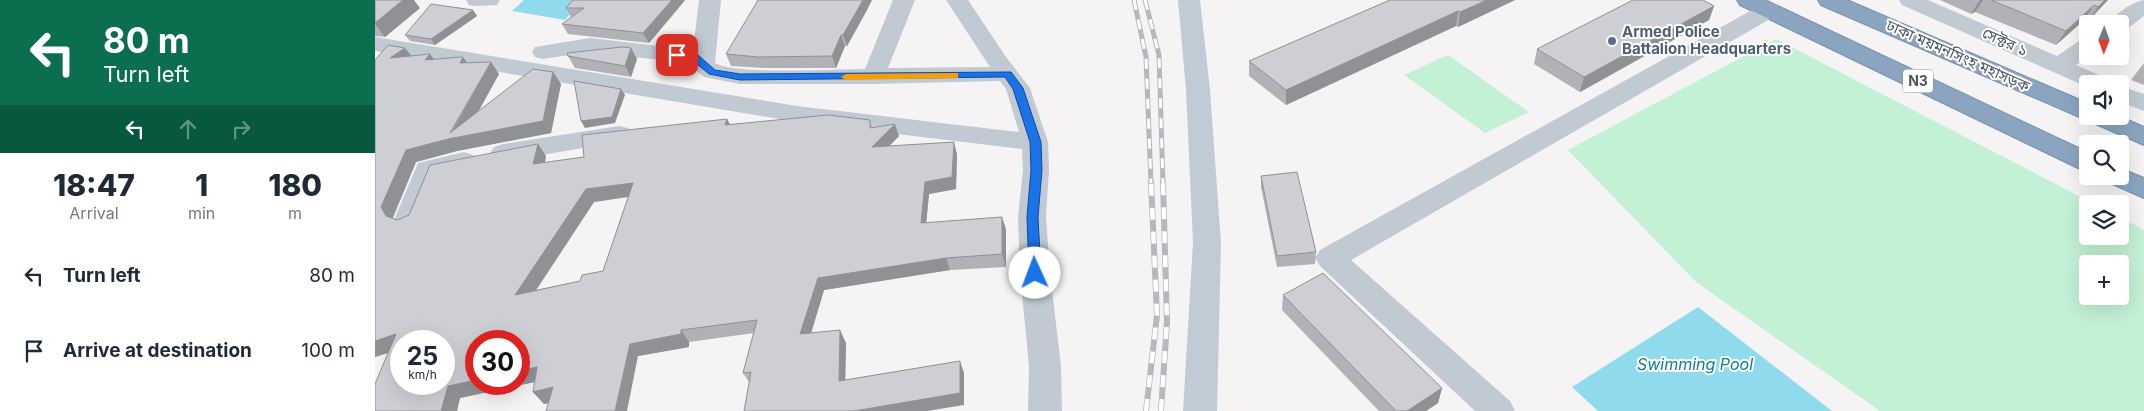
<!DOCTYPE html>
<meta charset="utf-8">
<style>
:root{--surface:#fff;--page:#f6f6f7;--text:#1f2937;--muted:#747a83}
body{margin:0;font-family:Inter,"Noto Sans Bengali",sans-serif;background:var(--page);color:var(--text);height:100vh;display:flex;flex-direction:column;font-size:19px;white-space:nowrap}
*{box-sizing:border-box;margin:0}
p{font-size:16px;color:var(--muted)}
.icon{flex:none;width:28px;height:28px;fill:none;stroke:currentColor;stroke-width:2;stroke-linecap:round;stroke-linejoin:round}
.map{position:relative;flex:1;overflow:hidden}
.drawer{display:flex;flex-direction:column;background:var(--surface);width:375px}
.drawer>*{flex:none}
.hud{background:#0b6e4f;color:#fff;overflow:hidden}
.needle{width:32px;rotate:181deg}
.fabs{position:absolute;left:1704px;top:15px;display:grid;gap:10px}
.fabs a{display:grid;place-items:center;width:50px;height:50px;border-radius:5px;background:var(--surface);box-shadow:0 5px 20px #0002;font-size:25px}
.speed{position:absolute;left:15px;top:330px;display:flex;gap:10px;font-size:25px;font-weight:700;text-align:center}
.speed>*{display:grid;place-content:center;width:65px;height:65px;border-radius:50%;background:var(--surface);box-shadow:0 5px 20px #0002;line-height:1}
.speed small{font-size:12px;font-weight:400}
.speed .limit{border:8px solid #d22;background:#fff;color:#111}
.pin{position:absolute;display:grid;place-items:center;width:42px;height:42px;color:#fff;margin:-21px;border-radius:10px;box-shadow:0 2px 8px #0006}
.me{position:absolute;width:55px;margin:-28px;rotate:358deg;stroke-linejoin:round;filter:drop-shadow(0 0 4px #0008)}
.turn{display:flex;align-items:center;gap:18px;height:105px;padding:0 20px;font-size:22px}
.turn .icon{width:65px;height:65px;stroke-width:2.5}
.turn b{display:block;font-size:35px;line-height:42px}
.lanes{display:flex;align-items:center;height:48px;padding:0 20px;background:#0003;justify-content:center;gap:25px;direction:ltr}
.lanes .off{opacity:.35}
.eta{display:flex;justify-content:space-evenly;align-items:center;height:85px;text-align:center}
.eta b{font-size:30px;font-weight:800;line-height:35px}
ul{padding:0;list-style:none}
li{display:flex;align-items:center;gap:15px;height:75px;padding:0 20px}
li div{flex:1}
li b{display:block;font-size:19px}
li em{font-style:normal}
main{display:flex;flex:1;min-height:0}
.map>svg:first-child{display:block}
</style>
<main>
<section class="drawer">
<div class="hud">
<div class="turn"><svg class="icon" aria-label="left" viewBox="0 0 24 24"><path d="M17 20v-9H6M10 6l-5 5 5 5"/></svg><div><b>80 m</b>Turn left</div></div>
<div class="lanes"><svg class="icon" aria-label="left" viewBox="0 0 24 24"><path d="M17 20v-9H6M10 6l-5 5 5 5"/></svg><svg class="icon off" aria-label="ahead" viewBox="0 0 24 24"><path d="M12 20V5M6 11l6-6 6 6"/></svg><svg class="icon off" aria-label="right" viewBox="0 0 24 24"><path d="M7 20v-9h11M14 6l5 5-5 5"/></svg></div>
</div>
<div class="eta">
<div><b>18:47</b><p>Arrival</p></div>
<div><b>1</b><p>min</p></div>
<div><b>180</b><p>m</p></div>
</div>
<ul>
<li><svg class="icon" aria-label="left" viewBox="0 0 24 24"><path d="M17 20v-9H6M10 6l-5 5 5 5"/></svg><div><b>Turn left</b></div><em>80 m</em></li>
<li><svg class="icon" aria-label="arrive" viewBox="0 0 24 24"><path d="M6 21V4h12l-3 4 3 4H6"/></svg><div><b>Arrive at destination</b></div><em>100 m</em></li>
</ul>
</section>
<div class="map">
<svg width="1769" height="411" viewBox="0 0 1769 411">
<rect width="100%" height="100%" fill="#f5f3f3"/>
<!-- green -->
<path fill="#c3f1d5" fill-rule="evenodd" d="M1401,39L1719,204H1712V236H1745V217L1769,230V411H1505L1321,282L1193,150ZM1712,264H1745V296H1712Z
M1073,55L1154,112L1110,133L1029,75Z"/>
<!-- water -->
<path fill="#90daee" d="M149,0H202L200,9L190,20L137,11Z
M1323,307L1457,411H1223L1197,387Z"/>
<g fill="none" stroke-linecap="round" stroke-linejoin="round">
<!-- highway casing -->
<g stroke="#7690ad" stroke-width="2">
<path id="highway" d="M1362,0H1390L1712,152V171L1703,168L1365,5Z
M1443,0H1472L1712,103V116H1744L1769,127V145L1446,5Z
M1745,168L1769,178V198L1733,182L1729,176H1745Z"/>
</g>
<!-- street -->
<path fill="#c1cad2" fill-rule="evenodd" d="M91,0H125L122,5L102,6L94,5Z
M324,0H346L340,63C358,75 462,69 490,69L518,0H540L513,68L615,67L571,0H593L631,57L655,88L673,142L674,170L671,217L675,273L686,366L687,411H653L654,366L645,273L643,217L648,170L647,149L422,122L0,51V37L422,106L644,132L631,89L625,81L498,84H365L329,77L312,63L215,52L168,59L160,57L157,52L160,47L215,38L318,50Z
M1524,0H1553L1682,56L1704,41L1712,39L1713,56L1701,65L1733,79L1737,84H1712V87L1527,5Z
M1769,0V16L1752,29L1745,30V24H1733C1740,14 1757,2 1769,0Z
M1394,3L1402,5L1405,10L1402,15L976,260L1135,401L1140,411H1100L945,266L940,258L945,250L1386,5Z
M1745,86L1769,94V111L1745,102Z
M244,126L253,128L257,134L253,140L128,162L119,159L115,153L119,147L128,144Z
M89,152L98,155L102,161L98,167L63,175L43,227L33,230L23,227L19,220L43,163Z"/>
<!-- secondary -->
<path fill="#c1cbd6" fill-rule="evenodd" d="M803,0H825L835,90L846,243L842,411H808L818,243L811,90Z"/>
<!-- highway -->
<use href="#highway" fill="#8ba5c1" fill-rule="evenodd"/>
<!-- rail-far1 casing -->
<g stroke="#b5b8bd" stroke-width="5">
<path id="rail-far1" d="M759,0L771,57L776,183
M770,0L784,55L788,183"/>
</g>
<!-- rail casing -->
<g stroke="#b5b8bd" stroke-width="6">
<path id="rail" d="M771,411L782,315L776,182
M786,411L792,322L788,182"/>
</g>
<!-- rail-far1 -->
<use href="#rail-far1" stroke="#fff" stroke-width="3" stroke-dasharray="10" stroke-linecap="butt"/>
<!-- rail -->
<use href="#rail" stroke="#fff" stroke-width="4.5" stroke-dasharray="12" stroke-linecap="butt"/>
</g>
<!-- wall -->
<path fill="#b0b2b7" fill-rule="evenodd" d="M0,0L45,8L10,37L0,36Z
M198,0H310L301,11L274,43L193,34L187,24L196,17L191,8Z
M1015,0H1140L1083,27L1081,26L911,105L874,76V61Z
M1565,0H1733L1713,21L1709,20L1681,45L1600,12L1596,14Z
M1339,6L1334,20L1205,92L1159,64L1162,49Z
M98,10L102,16L60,45L35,41L30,35Z
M492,10L472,46H470L461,68H388L356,66L351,54Z
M256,48L262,59L256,77L200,68L193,56Z
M55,54L59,60L92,63L124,74L103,111L178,72L186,84L176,133L82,151L41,162L18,218L22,220L34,215L171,156L170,163L209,157L352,119L355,124L495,120L497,127L524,136L514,146L582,154L581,189L554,194L551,223L631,229V267L575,270L449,290L436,333L471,343L470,380L589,373V405L374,382L368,373L379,333L314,342V347L263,356L174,403L169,404L158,392L160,382L85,398L82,411H0L14,353L0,357V60ZM253,197L228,271L205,281L161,290L219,202Z
M1769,63V85L1756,80Z
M886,176L941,252L940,264L902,267L886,187Z
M908,295L1067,388L1063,403L1051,411H1004L907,310Z"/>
<!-- shaded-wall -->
<path fill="#909195" d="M28,0H39L45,8L10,37L0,24V23Z
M297,0H310L301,11L274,43L268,33Z
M488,0H497L492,10L472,46L468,35Z
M1112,0H1140L1083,27L1085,12Z
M1605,0H1608L1600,12L1596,14Z
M1730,0H1733L1713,21L1723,7Z
M1719,5L1709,20L1681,45L1691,31Z
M1339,6L1334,20L1205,92L1209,77Z
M98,10L102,16L60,45L56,39Z
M1083,11L1081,26L911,105V90Z
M466,35L470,46L461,68L457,56Z
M30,48L39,59L15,58Z
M256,48L262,59L256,77L250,66Z
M55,54L64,66L50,60Z
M88,57L97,69L85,63Z
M116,62L124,74L90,136L178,72L186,84L176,133L82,151L41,162L17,219L11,216L6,207L31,150L73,139Z
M246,89L250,95L240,123L210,128L206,121Z
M352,119L358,131L350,125Z
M520,124L524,136L502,159L497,147Z
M579,142L582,154L581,189L554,194L550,236L546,223L550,182Z
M163,144L171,156L167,177L158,164Z
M258,183L265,195L219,202L150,307L140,295L211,189Z
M627,217L631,229V267L627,254Z
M571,258L575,270L449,290L432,347L425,334L443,278Z
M306,330L314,342V347L263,356L252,411H240L255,344Z
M465,330L471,343L470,393L464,381Z
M21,334L26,348L0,357V341Z
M585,361L589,373V405L552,411H479Z
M162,367L173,379L85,398L82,411H66L73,386L101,380V384H144V371Z
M178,387L188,399L169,404L158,392Z
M1067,388L1063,403L1051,411H1032Z"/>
<!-- building -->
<path fill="#cdcfd5" stroke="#909195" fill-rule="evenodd" d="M0,0H28L0,23Z
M198,0H297L268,33L187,24L209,8H191Z
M383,0H488L468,35H466L457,56L383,57L351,54Z
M1015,0H1112L1085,12L1083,11L911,90L874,61Z
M1258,0H1328L1339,6L1209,77L1162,49Z
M1616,0H1730L1723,7L1719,5L1691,31Z
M56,4L98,10L56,39L30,35Z
M13,45L30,48L15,58L55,54L50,60L86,57H88L85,63L116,62L75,133L158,69L178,72L168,121L73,139L31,150L6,207L11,216L22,220L34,215L55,165L163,144L158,164L209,157L207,135L352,119L350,125L453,115L495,120V128L520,124L497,147L579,142L577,177L550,182L546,223L627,217V254L571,258L443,278L425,334L465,330L464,381L585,361V393L479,411H369L376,372L368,373L382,320L306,330V334L255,344L240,411H171L178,387L158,392L162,367L144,371V341H101V380L73,386L66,411H0V384L21,334L0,341V60ZM258,183L228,271L207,275L205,281L140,295L211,189ZM26,341H69V384H26Z
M247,47L256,48L250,66L193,56L192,53Z
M199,81L246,89L237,117L206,121Z
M922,172L941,252L902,256L886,176Z
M948,273L1067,388L1032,411H1021L908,295Z"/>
<!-- route -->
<path fill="#1a73e8" stroke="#114b97" d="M302,52L323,55L340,70L365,74L636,72L648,88L666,142L667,170L663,217L666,273L664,276H655L654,273L652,217L656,170L655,142L638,89L630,77L365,80L334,74L317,60L299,57L297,55Z"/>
<!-- slow -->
<path fill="#f59e0b" d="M579,73H583V78L471,80L466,77L471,74Z"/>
<!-- markers -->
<circle fill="#5c6f8a" stroke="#fff" stroke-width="2" cx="1237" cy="41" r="5"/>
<g text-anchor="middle" stroke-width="4" stroke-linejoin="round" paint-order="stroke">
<!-- shield labels -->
<rect fill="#fff" stroke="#808990" stroke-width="1" x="1528" y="69.5" width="30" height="23" rx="4"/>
<g font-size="14" font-weight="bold" fill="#4a5661">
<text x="1543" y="86">N3</text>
</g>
<!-- service labels -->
<g font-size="15" font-weight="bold" fill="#4e5e75" stroke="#fff" text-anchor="start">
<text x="1247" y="37">Armed Police<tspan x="1247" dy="17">Battalion Headquarters</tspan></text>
</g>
<!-- street labels -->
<g font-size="15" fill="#4a5661" stroke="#fff">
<text transform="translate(1630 42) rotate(24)" y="5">সেক্টর ১</text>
<text transform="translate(1583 56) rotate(24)" y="5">ঢাকা ময়মনসিংহ মহাসড়ক</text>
</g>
<!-- water labels -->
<g font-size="16" font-style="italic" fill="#0c7c9b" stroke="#fff">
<text x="1320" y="370">Swimming Pool</text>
</g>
</g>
</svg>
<div class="fabs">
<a><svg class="needle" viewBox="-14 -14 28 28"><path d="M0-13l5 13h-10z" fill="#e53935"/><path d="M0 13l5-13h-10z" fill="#747a83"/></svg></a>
<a><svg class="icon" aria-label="sound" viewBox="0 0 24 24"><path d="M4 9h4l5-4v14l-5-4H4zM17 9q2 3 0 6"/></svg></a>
<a><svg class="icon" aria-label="search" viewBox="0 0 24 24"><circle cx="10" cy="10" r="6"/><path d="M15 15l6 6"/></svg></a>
<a><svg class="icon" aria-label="layers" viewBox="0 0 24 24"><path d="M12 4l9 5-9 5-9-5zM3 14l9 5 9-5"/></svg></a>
<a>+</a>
</div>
<div class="speed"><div>25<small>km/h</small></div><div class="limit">30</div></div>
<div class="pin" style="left:302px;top:55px;background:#d93025"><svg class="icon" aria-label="arrive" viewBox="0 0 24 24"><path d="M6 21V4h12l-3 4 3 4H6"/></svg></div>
<svg class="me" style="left:660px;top:273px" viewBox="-20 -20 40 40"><circle r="19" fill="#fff"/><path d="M0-13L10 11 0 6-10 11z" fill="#1a73e8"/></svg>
</div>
</main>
